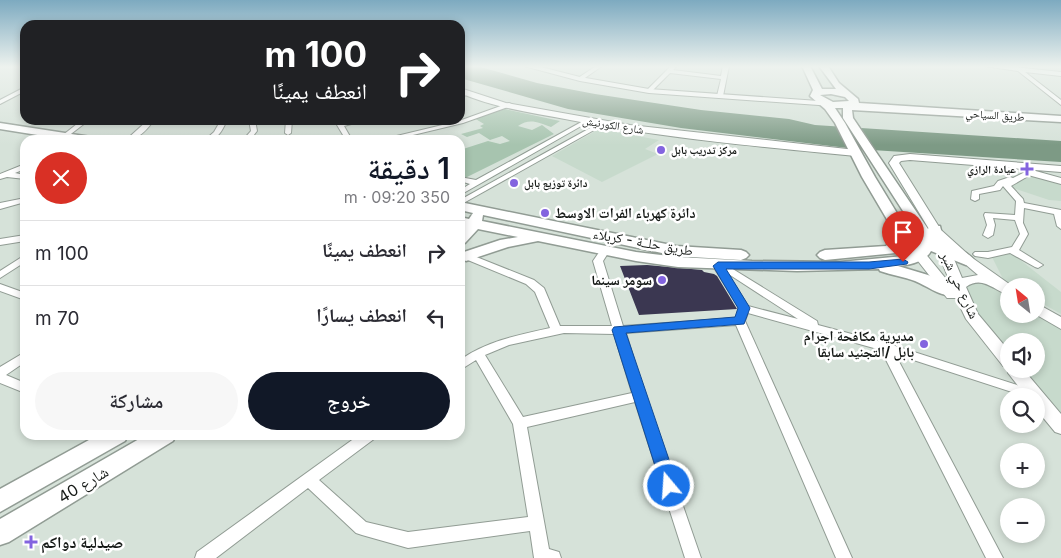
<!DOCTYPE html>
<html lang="ar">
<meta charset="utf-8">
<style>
:root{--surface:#fff;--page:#f7f7f7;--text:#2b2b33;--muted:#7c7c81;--line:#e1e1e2;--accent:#111827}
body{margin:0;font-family:Inter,"Noto Naskh Arabic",sans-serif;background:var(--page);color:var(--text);direction:rtl;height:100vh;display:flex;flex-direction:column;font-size:19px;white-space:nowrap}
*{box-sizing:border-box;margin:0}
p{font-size:16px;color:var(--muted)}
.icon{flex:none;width:28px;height:28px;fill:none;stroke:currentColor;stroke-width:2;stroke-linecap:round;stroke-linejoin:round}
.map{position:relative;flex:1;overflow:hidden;direction:ltr}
.panel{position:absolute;left:20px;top:135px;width:445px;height:305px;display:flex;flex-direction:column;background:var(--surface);border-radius:15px;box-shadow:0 2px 8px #0003;direction:rtl}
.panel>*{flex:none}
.top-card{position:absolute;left:20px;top:20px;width:445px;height:105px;border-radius:15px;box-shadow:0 2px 8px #0003;direction:rtl;background:#202124;color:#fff;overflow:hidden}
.needle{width:32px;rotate:330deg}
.fabs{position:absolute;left:1000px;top:278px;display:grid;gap:10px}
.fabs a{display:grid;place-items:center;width:45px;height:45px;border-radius:50%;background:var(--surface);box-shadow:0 2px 8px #0003;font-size:25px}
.pin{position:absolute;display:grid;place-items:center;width:42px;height:42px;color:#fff;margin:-51px -21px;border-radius:50% 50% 50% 0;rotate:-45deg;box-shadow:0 0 5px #0007}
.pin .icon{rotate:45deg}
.me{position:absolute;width:55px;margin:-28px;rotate:342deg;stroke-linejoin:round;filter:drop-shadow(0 0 4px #0008)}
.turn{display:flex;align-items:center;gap:18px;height:105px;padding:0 15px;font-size:22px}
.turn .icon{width:65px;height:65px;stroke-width:2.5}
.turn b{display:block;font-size:35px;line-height:42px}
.round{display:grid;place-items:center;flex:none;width:52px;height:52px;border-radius:26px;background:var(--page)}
.overview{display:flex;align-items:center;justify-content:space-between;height:85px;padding:0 15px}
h1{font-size:30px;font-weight:600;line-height:38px;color:var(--accent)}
.button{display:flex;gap:10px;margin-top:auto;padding:10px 15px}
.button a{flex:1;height:58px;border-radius:30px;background:var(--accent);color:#fff;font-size:20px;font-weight:600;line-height:58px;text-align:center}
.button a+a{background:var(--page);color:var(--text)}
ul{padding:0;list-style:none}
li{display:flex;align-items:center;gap:15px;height:65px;padding:0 15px;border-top:1px solid var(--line)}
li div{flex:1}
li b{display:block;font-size:19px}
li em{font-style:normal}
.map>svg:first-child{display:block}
</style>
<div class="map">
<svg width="1061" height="558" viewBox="0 0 1061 558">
<rect width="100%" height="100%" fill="#d6e2d9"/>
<!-- built -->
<path fill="#c7dacc" d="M599,129L659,140L645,149L658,154L602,182L552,156Z
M1022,173L1061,185V201L1049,200L1004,185Z
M1010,252L1061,292V314L1036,300V286H1011L1005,283L992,257Z
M974,277L1009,297V314H1036L1061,327V424L1016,369H1036V341H1009V360L953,291Z"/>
<!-- green -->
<path fill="#a7c4af" d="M505,109L560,121L551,127C538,122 529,118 518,126L532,130L542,125L554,134L465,178L460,176V150L488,141L500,144L510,141L502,136L490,140L479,133L467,137L461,134L483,128L480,126L484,124L474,118Z"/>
<!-- water -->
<path fill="#7d9a85" d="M460,66H477L537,83L595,94L701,110L789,119L815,125L1061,141V162L856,149L681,128L568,109L460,78Z"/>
<!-- building -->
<path fill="#3b3751" d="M647,265L702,270L704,272L714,274L717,276L737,309L639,315L620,266Z"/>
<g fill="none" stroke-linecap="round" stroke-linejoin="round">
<!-- street casing -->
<g stroke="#919c94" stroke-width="2">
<path id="street" d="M596,66H602L582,80H578V78Z
M671,66L676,67L673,70L721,76L723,66H729L723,96L720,98L717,96L721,79L670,73L651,92H647V90Z
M984,66H1005L1061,72V76L1025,72L1061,100V105L1018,71Z
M25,87V91L0,104V100Z
M468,91L470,92V94L460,97V93Z
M509,103L511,104V106L463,123L392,140H380L459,121Z
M82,120H89L67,137H63V135Z
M148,120H154C147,130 138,140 126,140Z
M221,120H227C222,131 218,140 205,140L214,132Z
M249,120H255L257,131L250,140H243L251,131Z
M286,120H292L291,133L288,135L285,133Z
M354,120H366L344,126L352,140H346L337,125Z
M585,120L590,121L460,195V190L470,184L460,181V177L476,180Z
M601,122L604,124L603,125L460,205V200Z
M25,164V169L15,173L25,175V179L7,177L0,179V174Z
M1023,173H1026L1030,175L1011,186L1023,199L1024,203L1061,210V229L1057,226L1054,214L1024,208L1023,223L1028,234L1019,250L1043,265L1038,268L1035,267L1010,253L988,258L975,256L973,254L975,252H988L1012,247L1020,234L1015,220L993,218L995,225L993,235L988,238L983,235L987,225L984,215L985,213L1015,215L1016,201L1003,186L1000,190L979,194V199L975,201L971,199L972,191L994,186L998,181L1010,177L1013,178Z
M25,198V202L0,209V203Z
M25,235V241L0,245V239Z
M605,247L610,250L603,261L623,326L736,318L739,308L713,266L715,264L723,263L817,321L818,325L889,344L1039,392L1041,395L1039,398L1036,399V396H1024L895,354L1003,558H986L881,350L748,313L745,321L852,558H836L736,325L626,333L645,396L701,558H685L635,402L527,427L549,549L559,552L561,558H534L530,531L408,548L362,535L356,533L308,488L216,558H195L197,552L359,435H376L374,439L319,480L366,522L408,532L528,517L513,424L476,360L460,370V360C487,341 518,335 550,328L535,292L526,284L463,258L461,256L466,253L469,254L534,280L544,288L560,326H612L593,261L602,248ZM727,273L798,319L748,306ZM564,333L614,334L632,393L523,417L485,355L509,345Z
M25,255V262L0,278V271Z
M0,284L25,293V300L0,291Z
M25,352V362L6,375L25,383V393L0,383V367Z"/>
</g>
<!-- secondary casing -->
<g stroke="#919c94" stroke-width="2">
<path id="secondary" d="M524,66H537L580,77L649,89L833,102L837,104L833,106L649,93L580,81Z
M460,88L506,103L630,125L856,150L861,153L856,156C760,147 665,138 570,120C533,113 495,108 460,93Z
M910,154L1061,166V172L910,160L901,161L899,163L941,230L971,257L1012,286H1009V295C994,291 983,275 966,287L978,314L1009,351V369H1023L1061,414V434L1055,432L1036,409V396H1026L1008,373L1007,367L1003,366L966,319L956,298H947L896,233L902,229L906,230L951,285L929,229L889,163L894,156ZM951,252L978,275L962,278Z
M1032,170L1061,178V184L1028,175L1027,173L1028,171Z
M1036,303L1061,317V329L1035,314H1036Z"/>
</g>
<!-- primary casing -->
<g stroke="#919c94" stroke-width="3">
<path id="primary" d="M802,66H810L822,89H836L819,66H828L839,83L858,99L859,103L1061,116V122L852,110L853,118L928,229L930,226H940L942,235L935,242C947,246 966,249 974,260L971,263L966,265L931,251C925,262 910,265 898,266L928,275L955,287L957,291L955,295C941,298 928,286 915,281C904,277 892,275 880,271L879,269L797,271L678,267L636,261L538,241L508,247L466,261L460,258L461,253L500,240L518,237L478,229L465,243L460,244V232L465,226L460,225V217L469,219L473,213L460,210V202L676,246L741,250L746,252L749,255L746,258L741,260L676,256L483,215L482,221L636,252L678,257L752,261L840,262L904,256L916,251L825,260L820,258L817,255L820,252L825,250L886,246L894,238L895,233L862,177L835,123L825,109L810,96L813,90ZM831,94L845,97L849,101L833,102L820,95ZM835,108H843V118L912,225L917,241L906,243L909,233L875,177L845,123Z
M0,123L91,137L97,140H69L0,129Z
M98,435H128L125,441L0,512V489Z
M146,435H176L173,441L9,542L0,545V519Z"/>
</g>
<!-- street -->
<use href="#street" fill="#fff" fill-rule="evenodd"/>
<!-- secondary -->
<use href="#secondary" fill="#fff" fill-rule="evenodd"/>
<!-- primary -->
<use href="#primary" fill="#fff" fill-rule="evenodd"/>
</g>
<!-- sky -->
<linearGradient id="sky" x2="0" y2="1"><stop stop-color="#7daac0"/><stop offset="0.46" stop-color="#edf2ee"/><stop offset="1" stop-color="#edf2ee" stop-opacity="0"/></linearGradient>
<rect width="1061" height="145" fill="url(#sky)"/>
<!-- route -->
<path fill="#1a73e8" stroke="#114b97" d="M903,259L908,262L907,264L869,269H726L750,308L744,324L626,333L678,486L675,491L669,493L663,491L612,330L614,327L735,317L738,308L713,266L718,262H869Z"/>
<!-- markers -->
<g fill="#8364df" stroke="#fff" stroke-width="2">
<circle cx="661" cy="150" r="5"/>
<path d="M1024.5 161.5h5v5h5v5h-5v5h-5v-5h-5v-5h5z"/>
<circle cx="514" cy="183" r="5"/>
<circle cx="545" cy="213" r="5"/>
<circle cx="662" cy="280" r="5"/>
<circle cx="924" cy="344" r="5"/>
<path d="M28.5 534.5h5v5h5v5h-5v5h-5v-5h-5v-5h5z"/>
</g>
<g text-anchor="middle" stroke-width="5" stroke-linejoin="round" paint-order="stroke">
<!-- far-street labels -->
<g font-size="11" fill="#151916" stroke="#fff">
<text transform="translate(995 115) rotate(4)" y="4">طريق السياحي</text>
<text transform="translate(613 125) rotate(9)" y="4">شارع الكورنيش</text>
</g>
<!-- far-poi labels -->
<g font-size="11" font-weight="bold" fill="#151916" stroke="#fff" text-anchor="start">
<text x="671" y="154">مركز تدريب بابل</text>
<text x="1016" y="173" text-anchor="end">عيادة الرازي</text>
<text x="524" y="187">دائرة توزيع بابل</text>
</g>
<!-- poi labels -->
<g font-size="14" font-weight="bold" fill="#151916" stroke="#fff" text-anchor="end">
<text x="555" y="218" text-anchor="start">دائرة كهرباء الفرات الاوسط</text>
<text x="652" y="285">سومر سينما</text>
<text x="914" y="341">مديرية مكافحة اجرام<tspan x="914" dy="16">بابل /التجنيد سابقا</tspan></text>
</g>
<!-- street labels -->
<g font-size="14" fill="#151916" stroke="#fff">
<text transform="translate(643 242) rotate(10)" y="5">طريق حلــة - كربلاء</text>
<text transform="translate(960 285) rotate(65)" y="5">شارع حي شبر</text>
</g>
<!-- near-street labels -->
<g font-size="16" fill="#151916" stroke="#fff">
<text transform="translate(83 484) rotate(-31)" y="6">شارع 40</text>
</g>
<!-- near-poi labels -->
<g font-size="16" font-weight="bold" fill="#151916" stroke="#fff" text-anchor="start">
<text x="41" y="548">صيدلية دواكم</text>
</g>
</g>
</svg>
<div class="fabs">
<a><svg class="needle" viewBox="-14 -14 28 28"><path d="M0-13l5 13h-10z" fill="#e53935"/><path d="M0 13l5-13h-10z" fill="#7c7c81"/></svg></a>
<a><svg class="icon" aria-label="sound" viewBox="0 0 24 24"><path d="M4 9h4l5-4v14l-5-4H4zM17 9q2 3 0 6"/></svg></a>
<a><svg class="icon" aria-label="search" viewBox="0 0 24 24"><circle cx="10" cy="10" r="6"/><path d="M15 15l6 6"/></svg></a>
<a>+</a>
<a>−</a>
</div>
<div class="pin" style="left:903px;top:262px;background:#d93025"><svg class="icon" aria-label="arrive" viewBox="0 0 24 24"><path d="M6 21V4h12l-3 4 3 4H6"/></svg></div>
<svg class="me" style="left:669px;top:486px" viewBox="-20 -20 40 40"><circle r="17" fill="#1a73e8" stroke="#fff" stroke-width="3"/><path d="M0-11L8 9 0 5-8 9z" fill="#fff"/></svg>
<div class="top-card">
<div class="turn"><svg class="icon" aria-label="right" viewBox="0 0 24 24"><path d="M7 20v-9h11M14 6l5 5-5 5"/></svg><div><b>100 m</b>انعطف يمينًا</div></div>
</div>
<section class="panel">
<div class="overview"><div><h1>1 دقيقة</h1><p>350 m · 09:20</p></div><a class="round" style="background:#d93025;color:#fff"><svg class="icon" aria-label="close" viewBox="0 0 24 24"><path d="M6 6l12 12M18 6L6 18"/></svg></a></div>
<ul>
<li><svg class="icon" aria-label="right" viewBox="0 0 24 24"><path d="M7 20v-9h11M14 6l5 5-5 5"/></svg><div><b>انعطف يمينًا</b></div><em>100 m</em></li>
<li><svg class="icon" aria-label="left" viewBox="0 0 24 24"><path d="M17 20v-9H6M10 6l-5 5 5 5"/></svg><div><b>انعطف يسارًا</b></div><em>70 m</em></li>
</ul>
<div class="button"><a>خروج</a><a>مشاركة</a></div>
</section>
</div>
